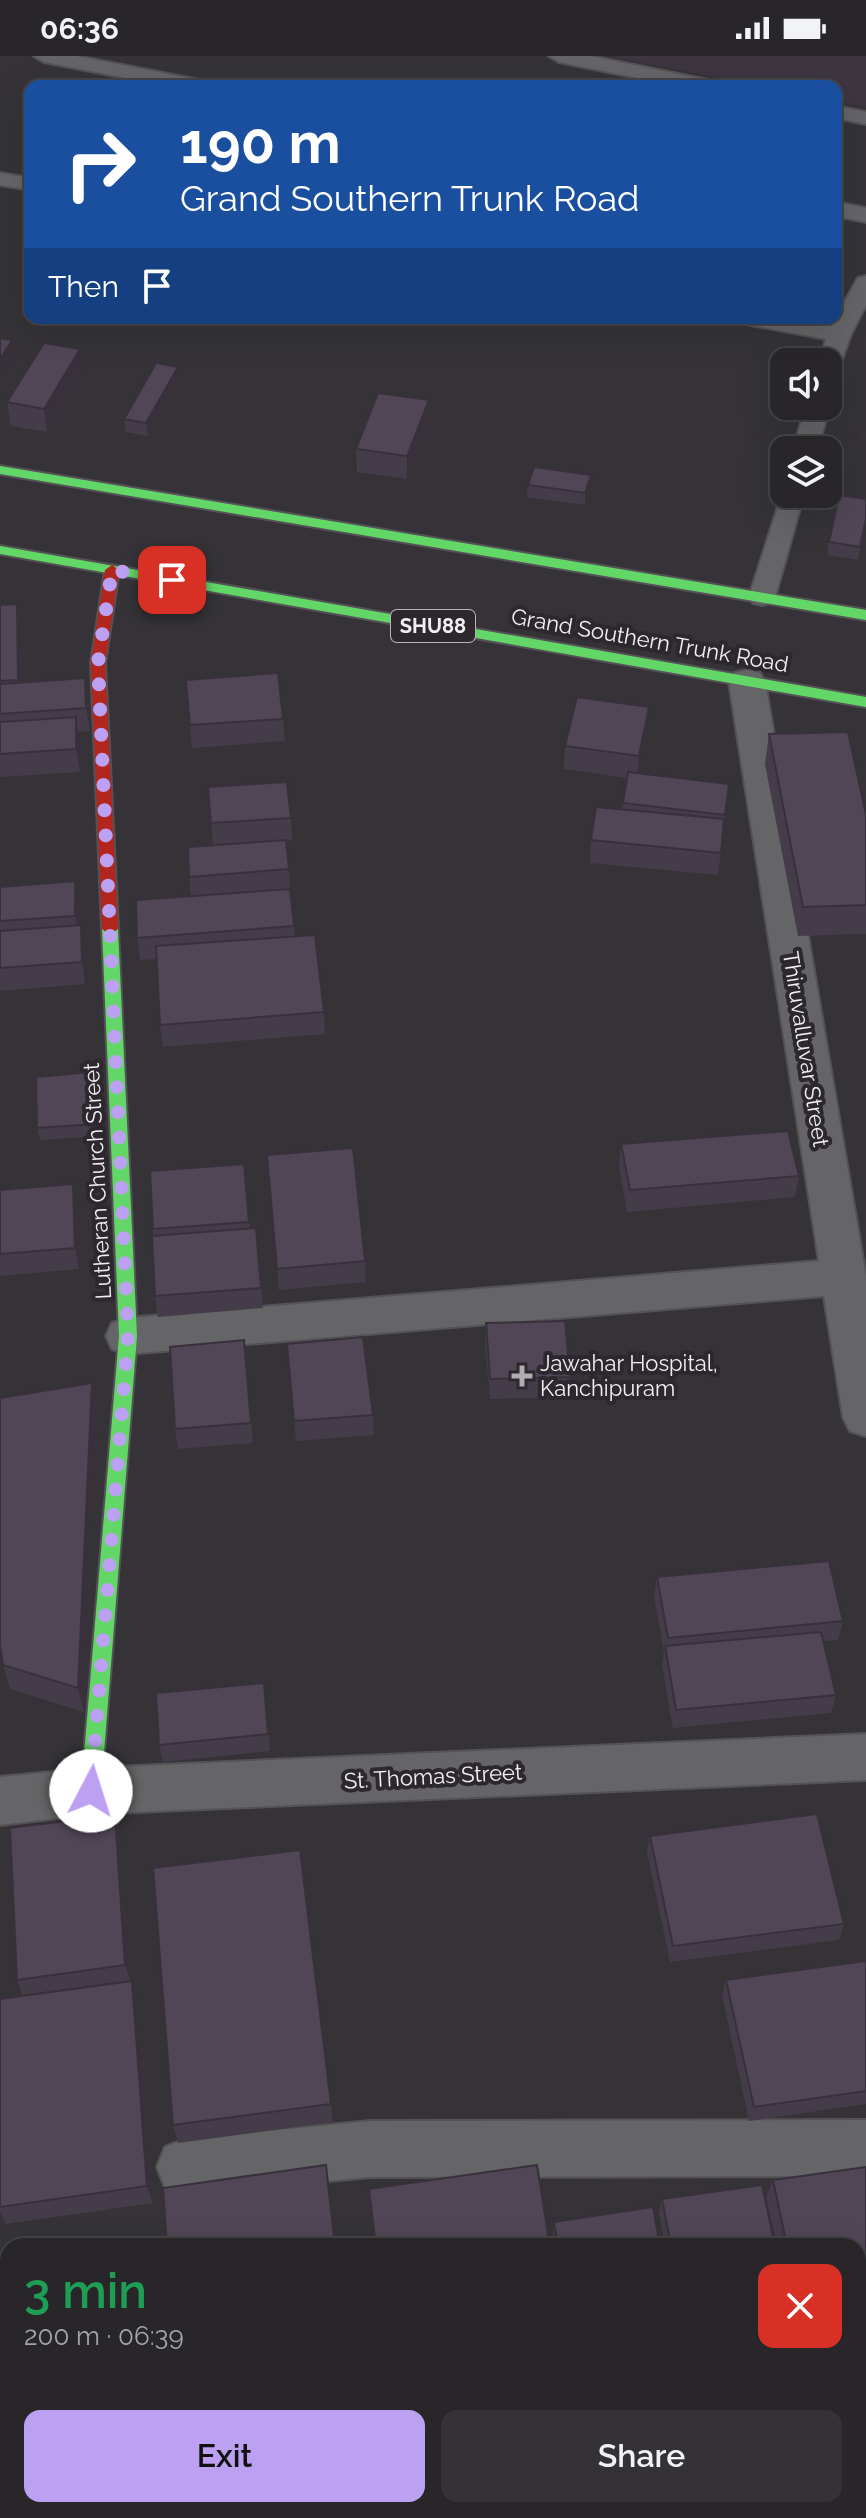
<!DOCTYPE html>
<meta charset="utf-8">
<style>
:root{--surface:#282629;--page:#343235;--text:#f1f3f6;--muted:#a5a5a8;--line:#444346;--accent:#bca0f2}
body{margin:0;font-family:Raleway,sans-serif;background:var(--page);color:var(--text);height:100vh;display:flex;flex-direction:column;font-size:30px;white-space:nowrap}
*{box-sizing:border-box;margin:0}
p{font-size:26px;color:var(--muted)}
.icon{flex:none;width:44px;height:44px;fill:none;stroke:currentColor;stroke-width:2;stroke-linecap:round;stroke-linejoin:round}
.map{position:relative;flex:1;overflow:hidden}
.sheet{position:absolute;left:0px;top:2182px;width:866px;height:280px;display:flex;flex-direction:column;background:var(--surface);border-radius:24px 24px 0 0;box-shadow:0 8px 32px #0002,0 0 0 2px var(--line)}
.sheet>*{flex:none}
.guide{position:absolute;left:24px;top:24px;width:818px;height:244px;border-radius:16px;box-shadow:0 8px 32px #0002,0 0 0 2px var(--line);background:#1a4fa0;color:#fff;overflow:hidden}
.fabs{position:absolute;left:770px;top:292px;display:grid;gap:16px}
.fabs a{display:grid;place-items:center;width:72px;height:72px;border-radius:16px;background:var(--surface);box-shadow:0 8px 32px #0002,0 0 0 2px var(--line);font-size:40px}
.pin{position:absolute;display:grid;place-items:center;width:68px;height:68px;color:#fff;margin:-34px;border-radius:16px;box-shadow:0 4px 12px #0006}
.me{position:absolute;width:88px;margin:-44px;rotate:5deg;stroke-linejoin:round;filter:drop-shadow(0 0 6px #0008)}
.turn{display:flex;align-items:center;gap:28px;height:168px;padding:0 24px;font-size:36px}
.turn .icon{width:104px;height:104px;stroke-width:2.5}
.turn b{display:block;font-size:56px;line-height:68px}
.then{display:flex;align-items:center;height:76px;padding:0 24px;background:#0003;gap:16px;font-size:30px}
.round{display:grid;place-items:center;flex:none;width:84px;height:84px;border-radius:16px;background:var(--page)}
.overview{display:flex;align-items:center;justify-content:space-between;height:136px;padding:0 24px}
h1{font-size:48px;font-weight:600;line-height:60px;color:#1e9e55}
.cta{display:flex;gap:16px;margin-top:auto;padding:16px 24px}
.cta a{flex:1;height:92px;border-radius:16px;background:var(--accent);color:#111;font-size:32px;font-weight:600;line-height:92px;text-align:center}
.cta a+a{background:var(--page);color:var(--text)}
.status{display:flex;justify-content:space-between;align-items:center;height:56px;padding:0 40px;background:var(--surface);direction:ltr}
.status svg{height:22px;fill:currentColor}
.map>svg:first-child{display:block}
</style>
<div class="status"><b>06:36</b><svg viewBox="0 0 49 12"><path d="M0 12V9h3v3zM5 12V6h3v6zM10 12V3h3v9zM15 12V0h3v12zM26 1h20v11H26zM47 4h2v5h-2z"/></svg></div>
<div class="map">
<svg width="866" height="2462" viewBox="0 0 866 2462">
<rect width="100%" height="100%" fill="#353337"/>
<!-- built -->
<path fill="#3d3641" d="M609,0H866V51L836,45V30H760Z"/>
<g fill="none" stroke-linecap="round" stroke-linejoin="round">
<!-- lane casing -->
<g stroke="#545256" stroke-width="4">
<path id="lane" d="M34,0H76L199,24L209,30H167L44,6Z
M549,0H590L708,24L718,30H677L559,6Z
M836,50L866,56V68L836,62Z
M0,117L30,122V134L0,129Z
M836,146L866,152V166L836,160Z
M866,220V249L851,278L836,320L828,322V306H819L826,283L751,269L743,267L740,262H789L832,270L855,227L858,222Z
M828,347L830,350L817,394H793L806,350H828Z
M784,432V438H804L775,541L771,547L762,549L753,547L749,541Z"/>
</g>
<!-- street casing -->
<g stroke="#545256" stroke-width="4">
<path id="street" d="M747,614L760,617L765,626L866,1221V1380L850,1375L843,1361L824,1240L128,1298L112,1293L106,1280L112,1267L128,1262L819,1205L729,626L734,617Z
M866,1678V1724L91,1758L0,1769V1721L91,1712Z
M866,2064V2120L370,2121L185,2139L165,2131L157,2111L165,2091L185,2083L370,2065Z"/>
</g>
<!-- fast casing -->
<g stroke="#545256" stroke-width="4">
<path id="fast" d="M0,410L866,554V564L0,418Z
M0,490L866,641V651L0,498Z
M110,867L118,873L137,1280L101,1735L98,1742L91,1745L84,1742L81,1735L119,1280L102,873Z"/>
</g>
<!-- jam casing -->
<g stroke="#545256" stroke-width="4">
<path id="jam" d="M112,509L119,514L105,607L118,873L110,879L102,873L91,607L105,514Z"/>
</g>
<!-- lane -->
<use href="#lane" fill="#656466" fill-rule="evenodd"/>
<!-- street -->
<use href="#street" fill="#656466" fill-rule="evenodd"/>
<!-- fast -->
<use href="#fast" fill="#63d668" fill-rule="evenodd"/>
<!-- jam -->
<use href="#jam" fill="#b3261e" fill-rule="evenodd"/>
</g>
<!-- wall -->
<path fill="#453c4a" d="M83,316L47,376L11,370L7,346Z
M179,323L148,380L126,376L124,363Z
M429,367L407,423L357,416L356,393Z
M591,419L590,431L585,449L527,441L528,429Z
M866,465L858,504L827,499L829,486Z
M0,549L21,571L22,627L89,645L90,675L78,676L80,716L0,721Z
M186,624L283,663L285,685L192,692Z
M647,674L638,717L729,728L718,819L590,807L591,784L622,753L627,722L564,713L565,690Z
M769,678L866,759V878L798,880L765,708Z
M208,731L291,762L292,784L286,785L295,880L324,956L325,978L163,991L160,969L157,903L140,904L137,882L191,840L189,821L213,789Z
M0,831L78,848L79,870L85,892V928L0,935Z
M94,1028L96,1080L40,1084L37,1072Z
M621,1088L799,1120L795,1141L627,1156L619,1110Z
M267,1099L365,1205L366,1226L279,1234Z
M244,1108L250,1173L256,1172L263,1252L158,1261L155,1240L153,1173Z
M0,1134L77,1150L79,1213L0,1220Z
M486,1267L570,1321L568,1341L490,1343L485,1288Z
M244,1284L253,1387L178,1393L175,1373Z
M287,1288L373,1359L374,1379L296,1385Z
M92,1327L97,1354L84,1656L10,1633L3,1609Z
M657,1521L843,1565L838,1584L823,1585L836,1639L831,1657L673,1672L662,1609L664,1596L654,1540Z
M266,1645L270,1695L163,1706L159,1689Z
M115,1759L119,1776L130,1924L22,1939L17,1924Z
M650,1780L844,1868L839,1884L670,1906L647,1796Z
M300,1794L333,2066L178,2087L173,2069Z
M866,1905V2048L749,2065L722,1939L726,1924Z
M0,1943L138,1946L153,2147L6,2168L0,2155Z
M866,2111V2338L858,2339V2190H777L766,2141L773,2124Z
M662,2143L775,2190H665L659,2156Z
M554,2166L660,2190H554L553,2178Z
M8,2284V2393L0,2394V2285Z
M866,2350V2440L858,2404V2351Z
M671,2454H848L850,2462H673Z"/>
<!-- shaded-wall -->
<path fill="#38313c" d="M12,284L14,296L0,319V303Z
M80,293L83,316L47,376L44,353Z
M178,311L179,323L148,380L146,367Z
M429,344V367L407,423V400Z
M591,419L590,431L585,449V437Z
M17,548L21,571L22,646L18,624Z
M85,622L89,645L90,675L86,652Z
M649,651L647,674L637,723L639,700Z
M76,661L79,684L80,716L76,693Z
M75,825L78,848L79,882L75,860Z
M81,869L85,892V928L82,906Z
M92,1016L94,1028L96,1080L94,1068Z
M73,1128L77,1150L79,1213L75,1192Z
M92,1327L97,1354L84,1656L78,1632Z
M115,1759L119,1776L130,1924L125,1909Z
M132,1925L138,1946L153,2147L147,2130Z
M150,2454H155L156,2462H151Z"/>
<!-- building -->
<path fill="#504656" stroke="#38313c" stroke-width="2" d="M0,282L12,284L0,303Z
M44,287L80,293L44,353L7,346Z
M156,307L178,311L146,367L124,363Z
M378,337L429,344L407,400L356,393Z
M534,411L591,419L585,437L528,429Z
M839,439L866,443V463L860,491L829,486Z
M17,548L18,624L0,625V549Z
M278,617L283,663L190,669L186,624Z
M85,622L86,652L0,658V628Z
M577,641L649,651L639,700L565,690Z
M76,661V693L0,698V666Z
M848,676L866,759V849L803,851L769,678Z
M628,716L729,728L725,759L623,747Z
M287,726L291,762L211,767L208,731Z
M596,751L724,763L721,797L591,784Z
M286,784L289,813L189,821L188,791Z
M75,825V860L0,865V831Z
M290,833L294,870L137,882L136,844Z
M81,869L82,906L0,912V875Z
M315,879L324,956L160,969L156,890Z
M92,1016L94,1068L37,1072L36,1021Z
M788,1075L799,1120L630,1134L621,1088Z
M353,1092L365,1205L277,1213L267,1099Z
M244,1108L249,1166L153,1173L150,1115Z
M73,1128L75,1192L0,1198V1134Z
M256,1172L261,1232L155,1240L152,1180Z
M565,1265L570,1321L490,1323L486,1267Z
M363,1281L373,1359L294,1365L287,1288Z
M244,1284L251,1367L175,1373L170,1291Z
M92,1327L78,1632L3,1609L0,1589V1342Z
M829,1505L843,1565L668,1582L657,1521Z
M821,1576L836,1639L676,1654L665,1590Z
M264,1627L268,1678L159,1689L156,1637Z
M817,1758L844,1868L673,1890L650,1780Z
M115,1759L125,1909L17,1924L10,1772Z
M300,1794L331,2048L173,2069L153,1812Z
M866,1905V2035L754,2051L726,1924Z
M132,1925L147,2130L0,2151V1943Z
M326,2109L335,2190H167L163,2132Z
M537,2109L550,2190H376L369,2133Z
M866,2111V2325L858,2326V2190H787L773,2124Z
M762,2129L775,2190H671L662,2143Z
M653,2151L660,2190H558L554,2166Z
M8,2284V2382L0,2383V2285Z
M866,2350V2400L858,2365V2351Z
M13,2454H150L151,2462H13Z
M176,2454H335L336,2462H176Z
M358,2454H482L483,2462H359Z
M508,2454H663L664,2462H509Z
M678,2454H848L850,2462H680Z"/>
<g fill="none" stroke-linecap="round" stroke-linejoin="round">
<!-- route -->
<path stroke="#bca0f2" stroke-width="14" stroke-dasharray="0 25.2" d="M91,1735L128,1280L98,607L112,514L172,524"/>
</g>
<!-- markers -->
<path fill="#b0adb2" stroke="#2c282e" stroke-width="3" d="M518 1308h8v8h8v8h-8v8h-8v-8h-8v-8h8z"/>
<g text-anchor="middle" stroke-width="8" stroke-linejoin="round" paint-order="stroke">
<!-- shield labels -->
<rect fill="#2c282e" stroke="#b7b3b9" stroke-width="2" x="391" y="554" width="84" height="32" rx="6"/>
<g font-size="20" font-weight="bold" fill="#f2eff4">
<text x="433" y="577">SHU88</text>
</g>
<!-- street labels -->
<g font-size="22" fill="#f2eff4" stroke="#2c282e">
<text transform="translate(650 584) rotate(10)" y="8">Grand Southern Trunk Road</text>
<text transform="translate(806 993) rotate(81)" y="8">Thiruvalluvar Street</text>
<text transform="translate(97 1125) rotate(-93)" y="8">Lutheran Church Street</text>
<text transform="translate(433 1720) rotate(-3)" y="8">St. Thomas Street</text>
</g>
<!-- poi labels -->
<g font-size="22" fill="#f2eff4" stroke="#2c282e" text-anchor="start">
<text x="540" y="1315">Jawahar Hospital,<tspan x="540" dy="25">Kanchipuram</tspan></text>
</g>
</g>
</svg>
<div class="fabs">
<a><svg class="icon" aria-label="sound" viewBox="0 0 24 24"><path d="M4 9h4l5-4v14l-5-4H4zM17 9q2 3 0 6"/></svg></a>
<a><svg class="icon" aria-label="layers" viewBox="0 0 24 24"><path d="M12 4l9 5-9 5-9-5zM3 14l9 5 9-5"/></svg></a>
</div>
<div class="pin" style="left:172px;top:524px;background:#d93025"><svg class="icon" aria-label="arrive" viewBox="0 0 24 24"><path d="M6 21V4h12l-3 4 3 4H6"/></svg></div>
<svg class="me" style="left:91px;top:1735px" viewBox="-20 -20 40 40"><circle r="19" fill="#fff"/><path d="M0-13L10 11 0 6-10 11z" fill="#bca0f2"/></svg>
<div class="guide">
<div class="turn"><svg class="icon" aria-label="right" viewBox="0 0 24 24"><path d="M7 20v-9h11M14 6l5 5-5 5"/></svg><div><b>190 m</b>Grand Southern Trunk Road</div></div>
<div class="then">Then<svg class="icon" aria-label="arrive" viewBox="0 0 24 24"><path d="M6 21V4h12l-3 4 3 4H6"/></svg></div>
</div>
<section class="sheet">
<div class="overview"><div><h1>3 min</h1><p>200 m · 06:39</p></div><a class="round" style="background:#d93025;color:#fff"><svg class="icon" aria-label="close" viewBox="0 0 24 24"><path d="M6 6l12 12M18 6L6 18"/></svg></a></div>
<div class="cta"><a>Exit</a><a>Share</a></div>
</section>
</div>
